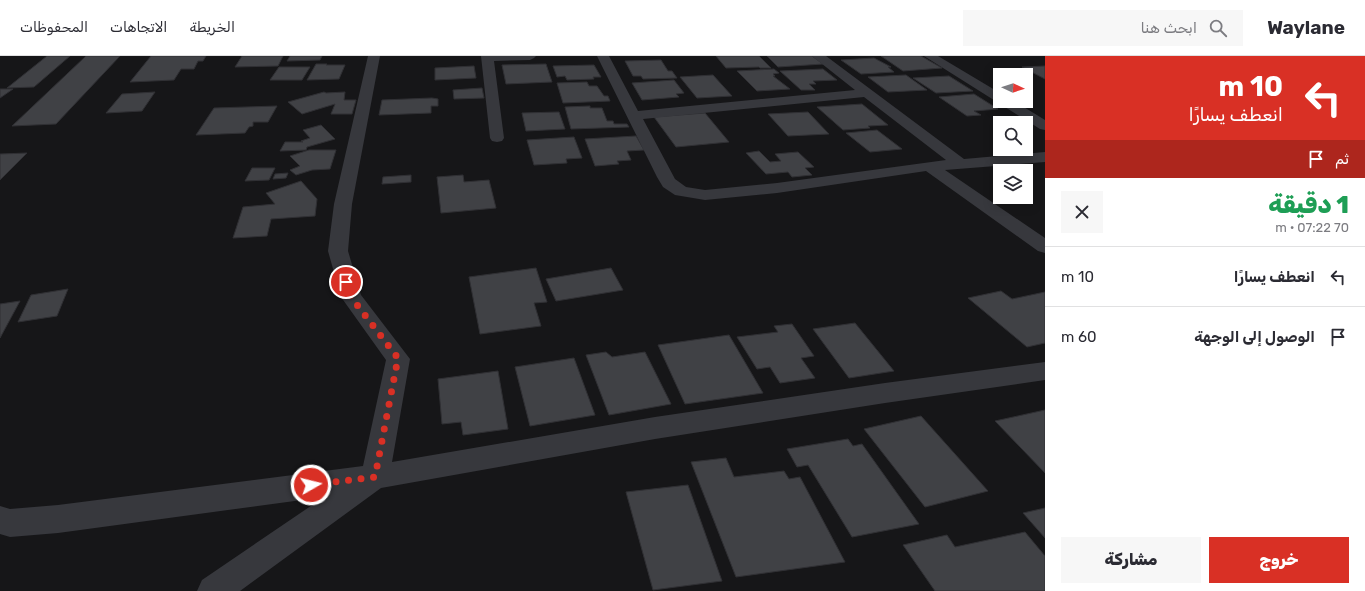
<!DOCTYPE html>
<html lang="ar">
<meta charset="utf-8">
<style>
:root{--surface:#fff;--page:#f7f7f7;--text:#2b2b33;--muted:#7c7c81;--line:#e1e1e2;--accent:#d93025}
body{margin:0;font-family:Rubik,Vazirmatn,sans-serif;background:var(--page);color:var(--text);direction:rtl;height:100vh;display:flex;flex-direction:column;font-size:15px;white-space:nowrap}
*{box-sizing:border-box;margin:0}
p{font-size:13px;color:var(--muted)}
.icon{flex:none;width:22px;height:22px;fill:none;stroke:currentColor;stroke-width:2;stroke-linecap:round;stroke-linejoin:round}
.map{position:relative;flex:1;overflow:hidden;direction:ltr}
.side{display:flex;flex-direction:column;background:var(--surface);width:320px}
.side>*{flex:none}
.guide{background:#d93025;color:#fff;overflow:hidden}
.needle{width:26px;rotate:93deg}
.controls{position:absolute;left:993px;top:12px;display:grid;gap:8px}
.controls a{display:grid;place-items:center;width:40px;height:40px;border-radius:0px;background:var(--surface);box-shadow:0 2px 10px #0003;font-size:20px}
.pin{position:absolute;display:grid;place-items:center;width:34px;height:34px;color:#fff;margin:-17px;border:2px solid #fff;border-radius:50%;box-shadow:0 1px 4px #0007}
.me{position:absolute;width:44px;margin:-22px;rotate:82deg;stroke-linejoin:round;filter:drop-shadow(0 0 3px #0008)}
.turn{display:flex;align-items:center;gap:14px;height:84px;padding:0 16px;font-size:18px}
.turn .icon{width:52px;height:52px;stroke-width:2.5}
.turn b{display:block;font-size:28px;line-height:34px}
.then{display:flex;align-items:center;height:38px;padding:0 16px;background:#0003;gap:8px;font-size:15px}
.round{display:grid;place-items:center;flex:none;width:42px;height:42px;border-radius:0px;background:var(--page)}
.overview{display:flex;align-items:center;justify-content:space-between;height:68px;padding:0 16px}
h1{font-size:24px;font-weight:800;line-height:30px;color:#1e9e55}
.primary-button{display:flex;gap:8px;margin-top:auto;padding:8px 16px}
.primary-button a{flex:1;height:46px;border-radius:0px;background:var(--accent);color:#fff;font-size:16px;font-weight:800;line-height:46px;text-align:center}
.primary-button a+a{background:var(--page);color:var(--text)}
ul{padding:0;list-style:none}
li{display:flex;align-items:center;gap:12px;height:60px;padding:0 16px;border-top:1px solid var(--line)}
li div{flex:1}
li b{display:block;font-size:15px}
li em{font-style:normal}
header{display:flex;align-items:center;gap:24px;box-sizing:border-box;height:56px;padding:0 20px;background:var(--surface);border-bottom:1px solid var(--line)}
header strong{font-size:19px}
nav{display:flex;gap:22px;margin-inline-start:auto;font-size:14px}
.search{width:280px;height:36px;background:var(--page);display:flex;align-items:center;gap:10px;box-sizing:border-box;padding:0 14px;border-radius:0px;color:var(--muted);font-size:15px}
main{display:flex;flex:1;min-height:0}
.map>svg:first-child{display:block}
</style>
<header>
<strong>Waylane</strong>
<div class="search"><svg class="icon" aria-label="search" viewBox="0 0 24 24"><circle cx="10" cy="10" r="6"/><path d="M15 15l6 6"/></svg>ابحث هنا</div>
<nav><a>الخريطة</a><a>الاتجاهات</a><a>المحفوظات</a></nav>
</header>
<main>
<section class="side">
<div class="guide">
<div class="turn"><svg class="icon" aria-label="left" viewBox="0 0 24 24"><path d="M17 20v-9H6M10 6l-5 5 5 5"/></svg><div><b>10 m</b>انعطف يسارًا</div></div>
<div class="then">ثم<svg class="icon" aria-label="arrive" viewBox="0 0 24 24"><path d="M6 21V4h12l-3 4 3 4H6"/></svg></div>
</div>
<div class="overview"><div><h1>1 دقيقة</h1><p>70 m · 07:22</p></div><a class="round"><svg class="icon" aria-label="close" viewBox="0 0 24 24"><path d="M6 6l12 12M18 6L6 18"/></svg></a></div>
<ul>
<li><svg class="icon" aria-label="left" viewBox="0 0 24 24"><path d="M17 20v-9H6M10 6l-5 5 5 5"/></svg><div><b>انعطف يسارًا</b></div><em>10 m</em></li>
<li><svg class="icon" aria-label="arrive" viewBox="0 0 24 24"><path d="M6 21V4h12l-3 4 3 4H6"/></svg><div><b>الوصول إلى الوجهة</b></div><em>60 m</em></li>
</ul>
<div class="primary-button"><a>خروج</a><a>مشاركة</a></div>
</section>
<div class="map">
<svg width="1045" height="535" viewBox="0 0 1045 535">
<rect width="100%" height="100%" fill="#161618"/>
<!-- building -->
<path fill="#404145" stroke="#303034" d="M47,0H70L34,31L7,32Z
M86,0H120L56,68L12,70Z
M151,0H206L203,5H198L194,13H181L174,24L130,26Z
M242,0H283L278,10L235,11Z
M290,0H322L320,4L287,5Z
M716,0H759L771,12H760L759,11L726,12Z
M767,0H812L823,8L778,11Z
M881,0H921L942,12L903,15Z
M874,2L891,11H888L894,16L861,18L841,4Z
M661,4L668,15H672L677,22L643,23L641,20H633L625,5Z
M316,8H327L326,9H345L339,23L307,24Z
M546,8L552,26L506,28L502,9Z
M594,9L601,21H593L594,23L567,24L565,20L557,21L553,10Z
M474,10L476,22L435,24V12Z
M1045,10V23L1022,11Z
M279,11H310L302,24H270Z
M774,13L779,17L773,18L775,20H773L790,33L757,35L737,15Z
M823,13L837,24L813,25L816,28H809L815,34H801L780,15Z
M713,19L732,40L697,42L680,21Z
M906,19L927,34L888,36L868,21Z
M949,20L973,35L936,37L913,22Z
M674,24L684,37L676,38L679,41L642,44L632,27Z
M587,26L589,30H597L604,40H608L610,45L563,47L557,27Z
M482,32L484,42L454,43L453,34Z
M0,33H13L0,42Z
M155,36L142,55L106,57L122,38Z
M324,36L326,37L345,36L344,44H356L352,58H331L335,48L302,58L288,46Z
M974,38L998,53L974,55L981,59L967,60L939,41Z
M432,42L438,43V50H431V57L379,59L382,44Z
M862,48L888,69L868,70L870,72L843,74L817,51Z
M277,50L268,66H253V70L249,71L245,77L196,79L214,52Z
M590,50V52H602L607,65H613L614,68H627L629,71L571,73L565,51Z
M559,56L565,73L526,75L522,57Z
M808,56L829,78L788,80L768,58Z
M705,57L729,86L676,91L654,61Z
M321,69L335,83L307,91L306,94L280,95L285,86H303L301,85L310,82L303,74Z
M877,74L902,93L870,96L846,77Z
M636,80L644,94L627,95L631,104L617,105L619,108L595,110L585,83Z
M574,81L582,102L566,103L567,107L534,109L527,84Z
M309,94H336L330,113L312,114L296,119L290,114L300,110L290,100Z
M759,95L770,106L781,105L775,98L798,96L814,111L805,112L812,119L792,121L788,116L766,118L746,97Z
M27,97L0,124V98Z
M252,112H275L269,124L245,125Z
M288,117L286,122L273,123L275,118Z
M411,119V126L382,128L383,121Z
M463,119L464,126L489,124L496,152L441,157L437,121Z
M301,125L317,143L315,160L271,163L267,180L233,182L243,151L275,148L266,137Z
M536,212L547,246L534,247L541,270L480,278L469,221Z
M611,212L623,234L556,245L546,223Z
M68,233L57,260L18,266L31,239Z
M1001,235L1012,243L1045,236V287L1027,291L968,242Z
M20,245L0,282V248Z
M855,267L894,315L849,322L813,273Z
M792,268L814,300L801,302L815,322L780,327L770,311L757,313L737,281L778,276L774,270Z
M729,279L763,337L685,348L658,289Z
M606,296L612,301L645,296L671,348L609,359L586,299Z
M574,302L595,359L530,370L515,311Z
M498,315L508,373L463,379L461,366L442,368L438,323Z
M1045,354V417L995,365Z
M921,360L988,435L925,451L864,373Z
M848,383L853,390L862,388L919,468L852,481L808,409L797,411L787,393Z
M726,402L734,421L784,415L789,423L800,421L845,506L736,521L691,406Z
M688,429L722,525L653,534L626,436Z
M1045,452V482L1023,457Z
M1025,476L1045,500V535H935L903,489L947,479L955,491Z"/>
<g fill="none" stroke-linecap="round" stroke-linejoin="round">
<!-- minor -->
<path fill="#37383d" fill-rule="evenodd" d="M368,0H380L352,148L348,195L361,239L410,303L392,406L655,361L885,327L1045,306V324L885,347L655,383L381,432L240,535H197L202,524L324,441L58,477L10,481L0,478V450L10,453L58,449L363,410L386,304L341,241L328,195L334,148Z
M481,0H536L534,2L530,4L494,5L504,82L502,85L497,86L492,85L490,82Z
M597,0H609L638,55L855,34L812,0H826L964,103L1045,96V106L945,114L1045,182V197L1038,195L926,115L777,137L705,144L675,139L663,131L657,121ZM864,41L946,104L777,127L705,134L686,131L675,123L643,63Z
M924,0H938L1000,37V45H1014L1045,64V74L1040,73Z"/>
</g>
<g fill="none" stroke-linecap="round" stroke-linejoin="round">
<!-- route -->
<path stroke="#d93025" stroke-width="7" stroke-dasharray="0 12.6" d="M311,429L375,421L398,302L351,241L346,226"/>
</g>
</svg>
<div class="controls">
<a><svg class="needle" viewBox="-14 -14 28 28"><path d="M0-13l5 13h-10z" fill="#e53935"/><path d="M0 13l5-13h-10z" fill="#7c7c81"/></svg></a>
<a><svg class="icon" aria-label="search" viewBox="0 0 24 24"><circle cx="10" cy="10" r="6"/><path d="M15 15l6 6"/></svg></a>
<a><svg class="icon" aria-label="layers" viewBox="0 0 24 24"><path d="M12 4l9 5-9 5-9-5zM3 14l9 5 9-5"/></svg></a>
</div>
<div class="pin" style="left:346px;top:226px;background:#d93025"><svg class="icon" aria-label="arrive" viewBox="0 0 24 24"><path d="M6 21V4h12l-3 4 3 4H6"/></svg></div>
<svg class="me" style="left:311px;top:429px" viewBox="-20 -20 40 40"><circle r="17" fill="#d93025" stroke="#fff" stroke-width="3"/><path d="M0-11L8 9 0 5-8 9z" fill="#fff"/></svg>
</div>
</main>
